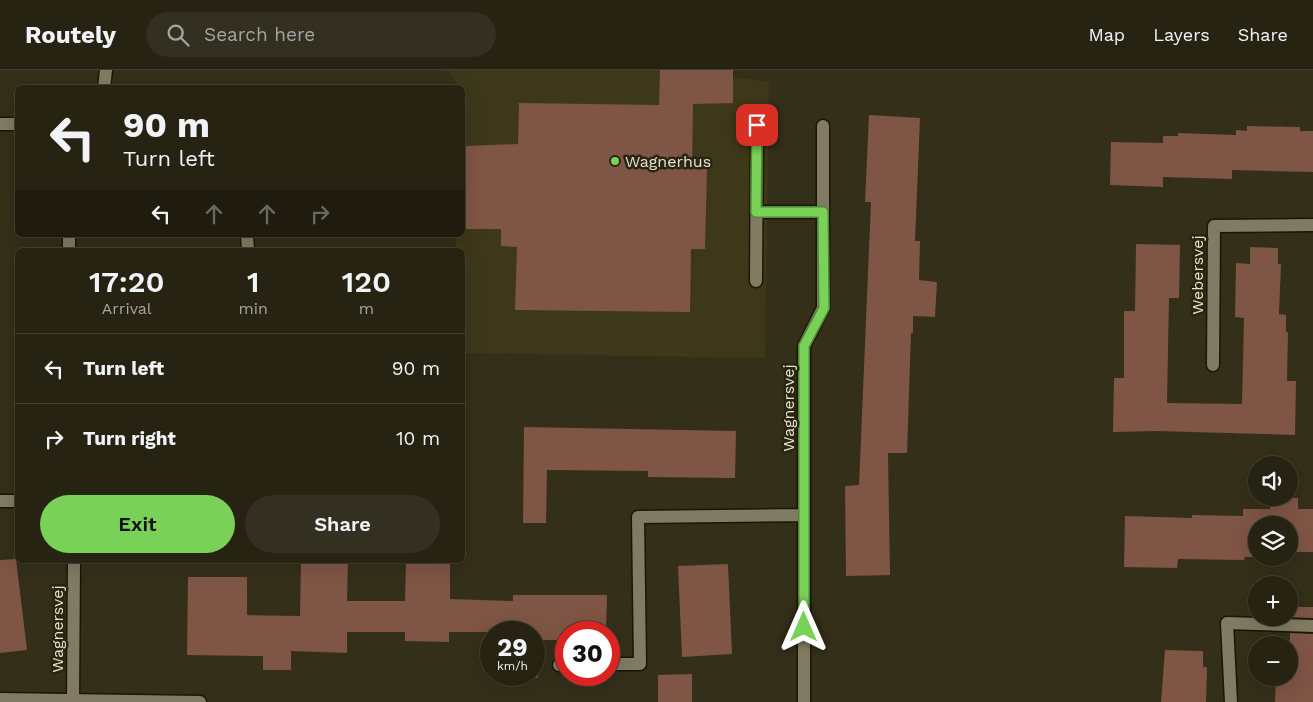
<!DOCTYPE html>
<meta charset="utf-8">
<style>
:root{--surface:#272313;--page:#332f21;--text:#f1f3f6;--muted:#a4a4a0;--line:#434033;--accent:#7ad157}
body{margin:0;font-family:"Work Sans",sans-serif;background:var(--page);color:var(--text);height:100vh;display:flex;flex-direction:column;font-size:19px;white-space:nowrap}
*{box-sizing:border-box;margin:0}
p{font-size:16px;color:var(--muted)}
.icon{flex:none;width:28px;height:28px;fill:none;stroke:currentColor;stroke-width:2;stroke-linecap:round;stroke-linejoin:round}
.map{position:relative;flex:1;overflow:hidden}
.panel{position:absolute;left:15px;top:178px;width:450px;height:315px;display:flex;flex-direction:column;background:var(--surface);border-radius:8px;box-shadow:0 5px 20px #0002,0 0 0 1px var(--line)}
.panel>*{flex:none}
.hud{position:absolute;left:15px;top:15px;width:450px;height:152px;border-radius:8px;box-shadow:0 5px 20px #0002,0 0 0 1px var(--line);background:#272313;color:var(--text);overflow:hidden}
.controls{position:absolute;left:1248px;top:386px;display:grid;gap:10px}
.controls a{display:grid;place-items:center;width:50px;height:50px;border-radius:50%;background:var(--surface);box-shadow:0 5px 20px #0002,0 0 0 1px var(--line);font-size:25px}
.speed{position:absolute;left:480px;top:551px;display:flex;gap:10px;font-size:25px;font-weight:700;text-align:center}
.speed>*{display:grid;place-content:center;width:65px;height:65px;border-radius:50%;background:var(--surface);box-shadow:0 5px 20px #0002,0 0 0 1px var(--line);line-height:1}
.speed small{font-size:12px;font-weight:400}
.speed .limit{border:8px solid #d22;background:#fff;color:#111}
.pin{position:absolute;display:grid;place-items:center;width:42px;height:42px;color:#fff;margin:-21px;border-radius:10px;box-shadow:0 2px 8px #0006}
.me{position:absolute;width:55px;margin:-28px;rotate:0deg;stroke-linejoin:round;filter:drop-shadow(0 0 4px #0008)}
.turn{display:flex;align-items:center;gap:18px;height:105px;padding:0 25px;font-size:22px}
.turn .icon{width:65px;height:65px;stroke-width:2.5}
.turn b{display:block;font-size:35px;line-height:42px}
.lanes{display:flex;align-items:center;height:48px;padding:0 25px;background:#0003;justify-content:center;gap:25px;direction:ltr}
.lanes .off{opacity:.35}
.eta{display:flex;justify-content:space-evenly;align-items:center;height:85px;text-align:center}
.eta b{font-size:30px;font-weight:600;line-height:35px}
.primary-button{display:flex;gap:10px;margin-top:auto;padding:10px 25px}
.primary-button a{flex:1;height:58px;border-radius:30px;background:var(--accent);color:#111;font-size:20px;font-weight:600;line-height:58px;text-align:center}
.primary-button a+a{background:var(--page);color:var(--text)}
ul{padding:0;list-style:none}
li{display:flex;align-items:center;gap:15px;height:70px;padding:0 25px;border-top:1px solid var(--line)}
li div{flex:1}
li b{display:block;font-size:19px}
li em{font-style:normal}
header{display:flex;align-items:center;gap:30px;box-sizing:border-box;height:70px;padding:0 25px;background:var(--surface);border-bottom:1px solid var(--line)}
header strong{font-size:24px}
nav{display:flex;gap:28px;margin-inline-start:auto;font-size:18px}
.search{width:350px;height:45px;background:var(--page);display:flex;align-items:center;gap:12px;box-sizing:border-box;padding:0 18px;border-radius:28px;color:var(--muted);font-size:19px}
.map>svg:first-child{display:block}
</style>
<header>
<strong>Routely</strong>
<div class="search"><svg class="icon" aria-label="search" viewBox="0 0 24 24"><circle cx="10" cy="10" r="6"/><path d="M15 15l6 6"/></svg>Search here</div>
<nav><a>Map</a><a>Layers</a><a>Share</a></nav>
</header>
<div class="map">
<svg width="1313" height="632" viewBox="0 0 1313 632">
<rect width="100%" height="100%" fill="#342f19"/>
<!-- built -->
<path fill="#3e381a" d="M433,0H681L769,12L765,288L463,283L462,180H456V165H462V18L459,17L448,1Z"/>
<!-- building -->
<path fill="#7f5545" d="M660,0H733V33L693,34L692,99H707L705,179H691L690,242L515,240L517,177L501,176V159H465V155L462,154L463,111H466L465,76L518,74L519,33L659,35Z
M869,45L920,48L915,171H920L919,210L937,212L935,247L913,246V263H911L907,383H888L890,505L846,506L845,416L859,415L871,132H865Z
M1247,56L1300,57V61H1313V102L1232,100V109L1163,107V117L1110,115L1111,72L1163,73V66H1178V63L1236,65V60L1247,61Z
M1136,174L1180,175L1179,228H1169L1167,333L1242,334L1244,248L1235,247L1236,193L1250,194V177L1278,178V194H1281L1279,244L1286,245V262H1288L1287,311H1296L1295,365L1156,361L1113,362L1114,308H1124V241H1135Z
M524,357L736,361L735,408L648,407V401L547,400L546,453H523Z
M1270,428H1298V439H1313V482H1289V455H1256V487H1245L1244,490L1178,489L1177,498L1124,497L1125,446L1192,448V445L1243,446V439H1270Z
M16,489L27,580L0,583V490Z
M301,490H348L347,531H405L406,490H450V529L513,531V525H607L606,562H566V570H538V608H502V605H534V562H449V572L405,571V562H347V583L291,581V600H263V586L187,585L188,507H247V545L300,546Z
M728,494L732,584L682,587L678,496Z
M1291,537H1313V548L1290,547Z
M1290,563L1313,564V632H1275L1276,608H1289Z
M1165,580L1203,581V597H1207L1206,632H1161Z
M692,604V632H658V605Z"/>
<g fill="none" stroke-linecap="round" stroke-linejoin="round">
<!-- minor casing -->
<g stroke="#1c1702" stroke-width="15">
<path id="minor" d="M104,18L106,0
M0,54H18
M757,142H823
M247,165L248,180
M69,180V165
M756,211L757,55
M1213,295L1214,156L1313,155
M0,431H18
M609,594H640L638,447L804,445
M559,595H566
M0,629L200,632
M73,632L74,490
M804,632V276L823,238V56
M1231,632L1227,553L1313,556"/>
</g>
<!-- minor -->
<use href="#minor" stroke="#807b62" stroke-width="12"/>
</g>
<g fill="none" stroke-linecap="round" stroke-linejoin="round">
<!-- route casing -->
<g stroke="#4f8839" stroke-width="12">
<path id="route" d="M757,55L756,142H823L824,238L804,276V557"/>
</g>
<!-- route -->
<use href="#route" stroke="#7ad157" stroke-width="9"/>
</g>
<!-- markers -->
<circle fill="#7ad157" stroke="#2a250f" stroke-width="2" cx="615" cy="91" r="5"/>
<g text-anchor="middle" stroke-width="5" stroke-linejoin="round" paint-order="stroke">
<!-- poi labels -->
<g font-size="16" fill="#e5e3d5" stroke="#2a250f" text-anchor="start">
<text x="625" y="97">Wagnerhus</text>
</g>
<!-- street labels -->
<g font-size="16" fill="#e5e3d5" stroke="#2a250f">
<text transform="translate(1197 205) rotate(-90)" y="6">Webersvej</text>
<text transform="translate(788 338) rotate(-90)" y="6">Wagnersvej</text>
<text transform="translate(57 559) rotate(-90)" y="6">Wagnersvej</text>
</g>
</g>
</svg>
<div class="controls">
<a><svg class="icon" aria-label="sound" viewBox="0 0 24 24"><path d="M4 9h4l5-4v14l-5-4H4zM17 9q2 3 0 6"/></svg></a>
<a><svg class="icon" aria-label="layers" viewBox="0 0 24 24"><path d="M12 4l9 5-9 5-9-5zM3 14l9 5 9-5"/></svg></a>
<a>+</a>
<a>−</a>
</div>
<div class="speed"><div>29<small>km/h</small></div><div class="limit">30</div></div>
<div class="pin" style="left:757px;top:55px;background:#d93025"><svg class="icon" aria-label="arrive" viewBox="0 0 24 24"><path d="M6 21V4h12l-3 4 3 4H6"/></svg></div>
<svg class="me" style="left:804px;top:557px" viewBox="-20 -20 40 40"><path d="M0-17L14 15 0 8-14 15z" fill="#7ad157" stroke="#fff" stroke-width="4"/></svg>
<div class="hud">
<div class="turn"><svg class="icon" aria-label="left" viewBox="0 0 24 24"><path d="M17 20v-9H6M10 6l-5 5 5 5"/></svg><div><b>90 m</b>Turn left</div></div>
<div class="lanes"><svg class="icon" aria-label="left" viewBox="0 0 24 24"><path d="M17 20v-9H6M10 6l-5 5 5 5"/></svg><svg class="icon off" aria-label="ahead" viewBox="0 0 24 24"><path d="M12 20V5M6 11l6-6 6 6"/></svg><svg class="icon off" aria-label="ahead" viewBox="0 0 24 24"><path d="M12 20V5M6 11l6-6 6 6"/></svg><svg class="icon off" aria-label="right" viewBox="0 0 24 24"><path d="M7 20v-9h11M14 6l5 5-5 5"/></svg></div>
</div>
<section class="panel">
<div class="eta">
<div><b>17:20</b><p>Arrival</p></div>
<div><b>1</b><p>min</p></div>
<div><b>120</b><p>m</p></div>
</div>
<ul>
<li><svg class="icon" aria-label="left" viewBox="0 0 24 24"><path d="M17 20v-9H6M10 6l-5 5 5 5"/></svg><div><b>Turn left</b></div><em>90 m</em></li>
<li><svg class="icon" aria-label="right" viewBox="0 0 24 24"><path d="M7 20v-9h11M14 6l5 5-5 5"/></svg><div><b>Turn right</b></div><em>10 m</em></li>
</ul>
<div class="primary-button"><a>Exit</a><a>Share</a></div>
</section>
</div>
